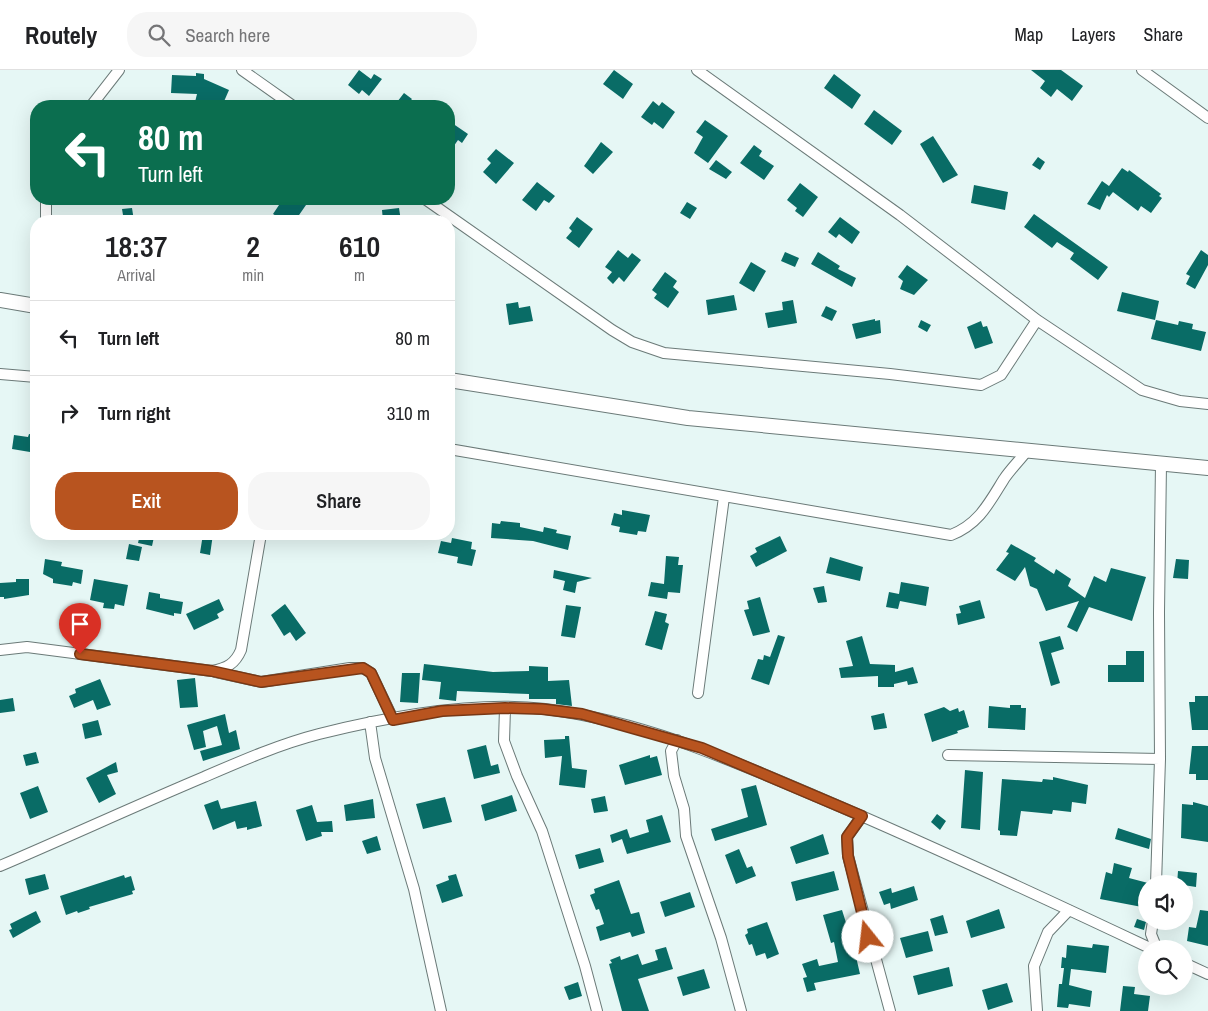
<!DOCTYPE html>
<style>
:root{--surface:#fff;--page:#f6f6f6;--text:#202124;--muted:#757577;--line:#e0e0e0;--accent:#b8541f}
body{margin:0;font-family:"Archivo Narrow",sans-serif;background:var(--page);color:var(--text);height:100vh;display:flex;flex-direction:column;font-size:19px;white-space:nowrap}
*{box-sizing:border-box;margin:0}
p{font-size:16px;color:var(--muted)}
.icon{flex:none;width:28px;height:28px;fill:none;stroke:currentColor;stroke-width:2;stroke-linecap:round;stroke-linejoin:round}
.map{position:relative;flex:1;overflow:hidden}
.drawer{position:absolute;left:30px;top:145px;width:425px;height:325px;display:flex;flex-direction:column;background:var(--surface);border-radius:20px;box-shadow:0 5px 20px #0002}
.drawer>*{flex:none}
.banner{position:absolute;left:30px;top:30px;width:425px;height:105px;border-radius:20px;box-shadow:0 5px 20px #0002;background:#0b6e4f;color:#fff;overflow:hidden}
.buttons{position:absolute;left:1138px;top:805px;display:grid;gap:10px}
.buttons a{display:grid;place-items:center;width:55px;height:55px;border-radius:50%;background:var(--surface);box-shadow:0 5px 20px #0002;font-size:25px}
.pin{position:absolute;display:grid;place-items:center;width:42px;height:42px;color:#fff;margin:-51px -21px;border-radius:50% 50% 50% 0;rotate:-45deg;box-shadow:0 0 5px #0007}
.pin .icon{rotate:45deg}
.me{position:absolute;width:55px;margin:-28px;rotate:344deg;stroke-linejoin:round;filter:drop-shadow(0 0 4px #0008)}
.turn{display:flex;align-items:center;gap:18px;height:105px;padding:0 25px;font-size:22px}
.turn .icon{width:65px;height:65px;stroke-width:2.5}
.turn b{display:block;font-size:35px;line-height:42px}
.eta{display:flex;justify-content:space-evenly;align-items:center;height:85px;text-align:center}
.eta b{font-size:30px;font-weight:600;line-height:35px}
.primary-button{display:flex;gap:10px;margin-top:auto;padding:10px 25px}
.primary-button a{flex:1;height:58px;border-radius:20px;background:var(--accent);color:#fff;font-size:20px;font-weight:600;line-height:58px;text-align:center}
.primary-button a+a{background:var(--page);color:var(--text)}
ul{padding:0;list-style:none}
li{display:flex;align-items:center;gap:15px;height:75px;padding:0 25px;border-top:1px solid var(--line)}
li div{flex:1}
li b{display:block;font-size:19px}
li em{font-style:normal}
header{display:flex;align-items:center;gap:30px;box-sizing:border-box;height:70px;padding:0 25px;background:var(--surface);border-bottom:1px solid var(--line)}
header strong{font-size:24px}
nav{display:flex;gap:28px;margin-inline-start:auto;font-size:18px}
.search{width:350px;height:45px;background:var(--page);display:flex;align-items:center;gap:12px;box-sizing:border-box;padding:0 18px;border-radius:20px;color:var(--muted);font-size:19px}
.map>svg:first-child{display:block}
</style>
<header>
<strong>Routely</strong>
<div class="search"><svg class="icon" aria-label="search" viewBox="0 0 24 24"><circle cx="10" cy="10" r="6"/><path d="M15 15l6 6"/></svg>Search here</div>
<nav><a>Map</a><a>Layers</a><a>Share</a></nav>
</header>
<div class="map">
<svg width="1208" height="941" viewBox="0 0 1208 941">
<rect width="100%" height="100%" fill="#e6f7f5"/>
<!-- building -->
<path fill="#096c66" d="M359,0L371,9L374,4L382,9L369,26L362,20L359,24L348,15Z
M614,0L633,14L623,29L603,14Z
M1031,0H1061L1083,16L1072,31L1057,19L1051,27L1040,18L1045,11Z
M196,3L204,4V9L229,20L222,36H194L197,24L171,23L172,5L196,6Z
M834,4L861,25L852,39L824,18Z
M404,23L412,29L406,36H394Z
M653,31L659,36L662,32L675,42L663,59L654,52L652,55L641,47Z
M874,40L902,61L892,75L864,54Z
M705,50L728,66L708,93L694,83L703,67L696,62Z
M449,51L468,64L462,73L458,70L449,83Z
M933,66L958,105L943,113L920,74Z
M601,72L613,82L593,104L584,96Z
M754,75L762,81L759,86L774,96L764,110L740,93Z
M496,79L514,93L496,114L483,102L491,93L487,89Z
M1038,87L1045,92L1040,100L1032,95Z
M716,90L732,102L726,109L709,99Z
M1122,98L1128,102L1129,100L1161,124L1159,126L1162,128L1151,143L1141,136L1138,141L1113,122L1109,127L1107,125L1100,140L1087,134L1102,111L1109,116Z
M537,112L555,126L549,133L544,130L536,141L522,130Z
M800,113L818,127L803,147L795,141L797,138L787,130Z
M974,115L1008,122L1005,140L971,133Z
M283,129H296L306,135L297,148L293,146L290,151H284L273,144Z
M687,132L697,138L690,149L680,143Z
M132,138L134,151H124L122,139Z
M399,138L401,151H383L382,140Z
M1034,144L1108,197L1098,210L1070,189L1074,183L1057,172L1052,178L1024,157Z
M577,147L593,159L579,178L566,168L572,161L569,158Z
M840,147L860,162L852,174L839,164L836,168L828,162Z
M618,180L628,188L632,183L641,190L624,212L619,207L613,214L607,208L612,202L605,197Z
M1201,180L1208,185V195L1195,219L1186,214L1190,206L1186,204Z
M785,182L799,188L795,197L781,191Z
M818,182L840,196L838,199L856,208L852,217L811,194Z
M751,192L766,201L754,222L739,213Z
M907,195L928,210L914,225L900,219L903,211L898,207Z
M665,202L677,211L673,217L679,222L668,238L654,228L657,224L652,220Z
M1122,222L1159,231L1155,250L1117,241Z
M734,225L737,240L708,245L706,230Z
M793,230L797,253L768,258L765,243L783,240L782,232Z
M518,232L519,238L530,236L533,251L509,255L506,234Z
M826,236L837,241L832,251L821,246Z
M875,249V251L880,250L881,263L856,269L852,254Z
M921,250L931,255L927,262L918,257Z
M1156,250L1178,255L1179,251L1193,254L1192,259L1206,262L1201,281L1151,269Z
M981,251L983,257L987,256L993,273L975,279L967,257Z
M29,364L36,365V383L12,379L14,365L28,367Z
M622,440L650,445L646,462L638,461L637,465L619,462L620,457L611,455L614,443L622,445Z
M501,451L520,453V457L543,462L544,457L557,460L556,463L571,466L568,480L533,471L491,468L492,453L500,454Z
M140,464L154,467L152,476L138,473Z
M203,464H213L210,485L200,483Z
M780,466L787,481L756,497L750,486L757,482L755,478Z
M452,468L472,472L471,479L476,480L472,496L457,493L458,487L438,483L441,471L451,473Z
M129,474L142,477L139,491L126,489Z
M1011,474L1036,488L1034,491L1054,504L1056,499L1071,509L1068,516L1085,528L1094,506L1106,512L1111,498L1146,507L1132,551L1089,537L1077,562L1067,557L1079,531L1046,541L1037,519L1030,516L1025,497L1015,511L996,500L1009,483L1006,482Z
M666,486L679,487L678,495H683L680,523L668,522L667,529L648,526L651,512L664,514Z
M830,487L863,497L860,511L826,503Z
M45,489L62,492L61,496L83,500L81,514L73,512L72,516L53,513V509L43,504Z
M1176,489L1189,490L1188,509L1173,508Z
M554,500L592,508L577,512L575,523L563,520L565,511L553,508Z
M16,509H29V525L4,529V527H0V513L16,512Z
M94,509L128,515L124,536L115,534L114,539L103,538L104,533L90,530Z
M901,512L929,517L926,536L900,531L898,539L886,537L889,522L899,524Z
M824,516L827,532L818,533L813,518Z
M149,522L160,524V528L183,532L181,544L174,543V546L146,539Z
M760,527L770,562L753,566L744,540L749,539L747,531Z
M219,529L224,540L217,544L219,548L194,560L186,544Z
M980,530L985,548L958,555L956,544L961,543L959,536Z
M285,534L306,563L296,571L290,562L284,566L271,545Z
M566,535L581,537L575,568L561,566Z
M655,541L667,544L665,552L669,554L662,580L645,575Z
M778,565L785,567L769,615L751,609L758,589L763,590L764,585L770,587Z
M862,566L870,594L895,595V602L913,597L918,613L908,615L907,611L894,614V617H878V606L841,608L839,598L853,596L846,571Z
M1060,566L1064,579L1051,583L1060,613L1051,616L1039,572Z
M1126,581H1144V612H1108V595H1126Z
M424,594L493,602L529,601V596L548,597V611L569,610L572,636L556,634V629H529V624L457,621L456,631L439,629L441,612L422,610Z
M402,603H420L418,633L400,632Z
M195,608L198,637L180,638L177,610Z
M100,609L111,635L97,640L93,630L74,638L69,626L76,623L75,619Z
M1195,626H1208V660H1192L1189,632H1195Z
M13,628L15,641L0,643V630Z
M1010,635H1021V638H1026L1025,660L988,658L989,636L1010,638Z
M944,637L950,641L958,638L959,642L964,640L969,657L957,661L958,663L932,672L924,644Z
M884,643L887,658L874,660L871,646Z
M225,644L229,663L236,660L240,679L203,691L200,681L222,675L217,656L203,661L206,677L194,680L187,655Z
M98,650L102,665L85,669L82,654Z
M565,666H569L572,698L587,700L585,718L559,715L562,686L545,688L544,670L565,669Z
M486,675L491,696L498,694L500,703L474,709L467,680Z
M1192,676H1208V710H1196V704H1189Z
M36,682L39,693L26,696L23,685Z
M650,685V688L657,686L662,705L625,715L619,695Z
M116,692L118,702L107,705L116,724L99,733L86,708Z
M965,700L983,702L980,760L961,758Z
M1053,707L1088,715L1086,734L1072,732L1071,742L1053,740L1052,744L1021,741L1017,766L1000,765V761L998,760L1002,709L1042,712L1043,709L1053,710Z
M756,715L767,755L715,771L711,759L748,747L741,719Z
M38,716L48,742L30,749L20,723Z
M512,725L517,741L485,751L481,735Z
M605,726L608,741L594,743L591,729Z
M445,727L452,752L423,759L416,734Z
M373,729L375,748L346,751L344,735Z
M218,730L221,739L256,731L262,756L247,760V757L237,759L235,751L213,760L204,735Z
M1193,732L1208,736V772L1181,768L1182,734L1193,735Z
M312,735L317,752L332,751L333,762H321L322,766L306,771L296,740Z
M937,744L946,751L940,760L931,752Z
M662,745L671,772L627,784L622,769L612,773L610,765L627,759L630,768L649,762L646,750Z
M1118,758L1151,769L1149,779L1115,769Z
M823,764L829,784L796,794L790,777Z
M377,766L381,780L367,784L362,771Z
M600,778L604,792L579,799L575,785Z
M739,779L747,798L752,796L756,806L736,814L725,785Z
M1114,793L1132,798L1129,808L1148,813L1142,837L1100,829L1106,802L1112,804Z
M834,801L839,820L796,831L791,812Z
M1178,801L1197,803L1196,817L1177,814Z
M45,804L49,819L29,825L25,809Z
M456,804L463,826L442,833L436,815L449,810L448,806Z
M124,805L125,808L131,806L135,820L132,821L133,824L89,837L90,839L78,843L77,841L66,845L60,826Z
M619,810L631,844L639,842L645,863L632,867L630,862L600,871L596,857L604,854L599,839L596,840L590,825L595,823L594,819Z
M914,816L918,830L891,839L890,833L884,835L879,822L891,818L892,823Z
M690,822L695,837L665,847L660,832Z
M999,839L1005,858L971,868L966,851Z
M842,840L854,878L860,904L814,913L816,920L807,922L803,908L807,907L802,894L817,889L819,896L838,892L834,872L831,873L823,845Z
M1200,840L1208,841V876L1187,871L1189,857L1196,858Z
M36,841L41,852L13,868L9,860L12,859L10,854Z
M943,845L948,863L935,866L930,849Z
M1137,849L1146,852L1144,860L1134,857Z
M767,852L779,884L767,889L765,883L756,886L752,874L749,875L745,865L748,863L747,859Z
M928,861L933,881L906,888L900,868Z
M1093,874L1109,876L1106,903L1071,899L1069,915L1092,921L1090,937L1069,934L1068,938L1057,937L1059,914H1062L1064,898H1061L1062,887L1066,888L1067,875L1092,878Z
M666,877L673,899L638,909L649,941H622L609,894L612,893L610,890L620,886L621,890L638,884L642,895L658,890L655,880Z
M949,897L953,916L918,925L913,906Z
M704,899L710,918L683,926L677,907Z
M578,912L582,926L569,930L564,917Z
M1007,913L1013,932L988,940L982,920Z
M1123,916L1135,917L1134,924L1150,926L1148,941H1120Z"/>
<g fill="none" stroke-linecap="round" stroke-linejoin="round">
<!-- minor casing -->
<g stroke="#6b7a78" stroke-width="12">
<path id="minor" d="M242,0L293,36
M697,0L900,145L1037,250L1142,320L1180,331L1208,334
M1142,0L1208,48
M91,36L119,0
M46,129V151
M425,129L612,260L632,272L664,283L890,304L981,315L1001,305L1037,250
M0,304L36,307
M449,379L951,465C979,454 989,433 1004,409C1010,400 1019,391 1026,382
M0,580L27,577L212,601C227,598 235,594 241,580L261,464
M215,602L261,612L350,598H363L371,603L393,649
M698,623L724,427
M505,638L504,671L517,706L542,761L585,896L597,941
M370,652L375,688L414,819L441,941
M677,670L671,681L674,706L684,739L686,766L721,868L741,941
M948,685L1160,689
M862,746L847,767L848,786L890,941
M0,796C68,767 135,736 204,707C241,691 280,674 319,664C387,647 476,631 545,639C643,651 731,690 820,728C932,776 1042,827 1152,879
M1156,814L1160,689L1159,543L1161,394
M1153,851L1151,864L1157,879
M1184,893L1208,904
M1037,941L1034,896L1048,862L1069,840"/>
</g>
<!-- secondary casing -->
<g stroke="#6b7a78" stroke-width="16">
<path id="secondary" d="M0,230L36,236
M449,310L688,348L1208,398"/>
</g>
<!-- minor -->
<use href="#minor" stroke="#fff" stroke-width="10"/>
<!-- secondary -->
<use href="#secondary" stroke="#fff" stroke-width="14"/>
</g>
<g fill="none" stroke-linecap="round" stroke-linejoin="round">
<!-- route casing -->
<g stroke="#783714" stroke-width="12">
<path id="route" d="M80,584L212,601L261,612L363,598L371,603L393,650L442,641L505,638L542,639L582,644L702,678L862,746L847,767L848,786L868,867"/>
</g>
<!-- route -->
<use href="#route" stroke="#b8541f" stroke-width="9"/>
</g>
</svg>
<div class="buttons">
<a><svg class="icon" aria-label="sound" viewBox="0 0 24 24"><path d="M4 9h4l5-4v14l-5-4H4zM17 9q2 3 0 6"/></svg></a>
<a><svg class="icon" aria-label="search" viewBox="0 0 24 24"><circle cx="10" cy="10" r="6"/><path d="M15 15l6 6"/></svg></a>
</div>
<div class="pin" style="left:80px;top:584px;background:#d93025"><svg class="icon" aria-label="arrive" viewBox="0 0 24 24"><path d="M6 21V4h12l-3 4 3 4H6"/></svg></div>
<svg class="me" style="left:868px;top:867px" viewBox="-20 -20 40 40"><circle r="19" fill="#fff"/><path d="M0-13L10 11 0 6-10 11z" fill="#b8541f"/></svg>
<div class="banner">
<div class="turn"><svg class="icon" aria-label="left" viewBox="0 0 24 24"><path d="M17 20v-9H6M10 6l-5 5 5 5"/></svg><div><b>80 m</b>Turn left</div></div>
</div>
<section class="drawer">
<div class="eta">
<div><b>18:37</b><p>Arrival</p></div>
<div><b>2</b><p>min</p></div>
<div><b>610</b><p>m</p></div>
</div>
<ul>
<li><svg class="icon" aria-label="left" viewBox="0 0 24 24"><path d="M17 20v-9H6M10 6l-5 5 5 5"/></svg><div><b>Turn left</b></div><em>80 m</em></li>
<li><svg class="icon" aria-label="right" viewBox="0 0 24 24"><path d="M7 20v-9h11M14 6l5 5-5 5"/></svg><div><b>Turn right</b></div><em>310 m</em></li>
</ul>
<div class="primary-button"><a>Exit</a><a>Share</a></div>
</section>
</div>
